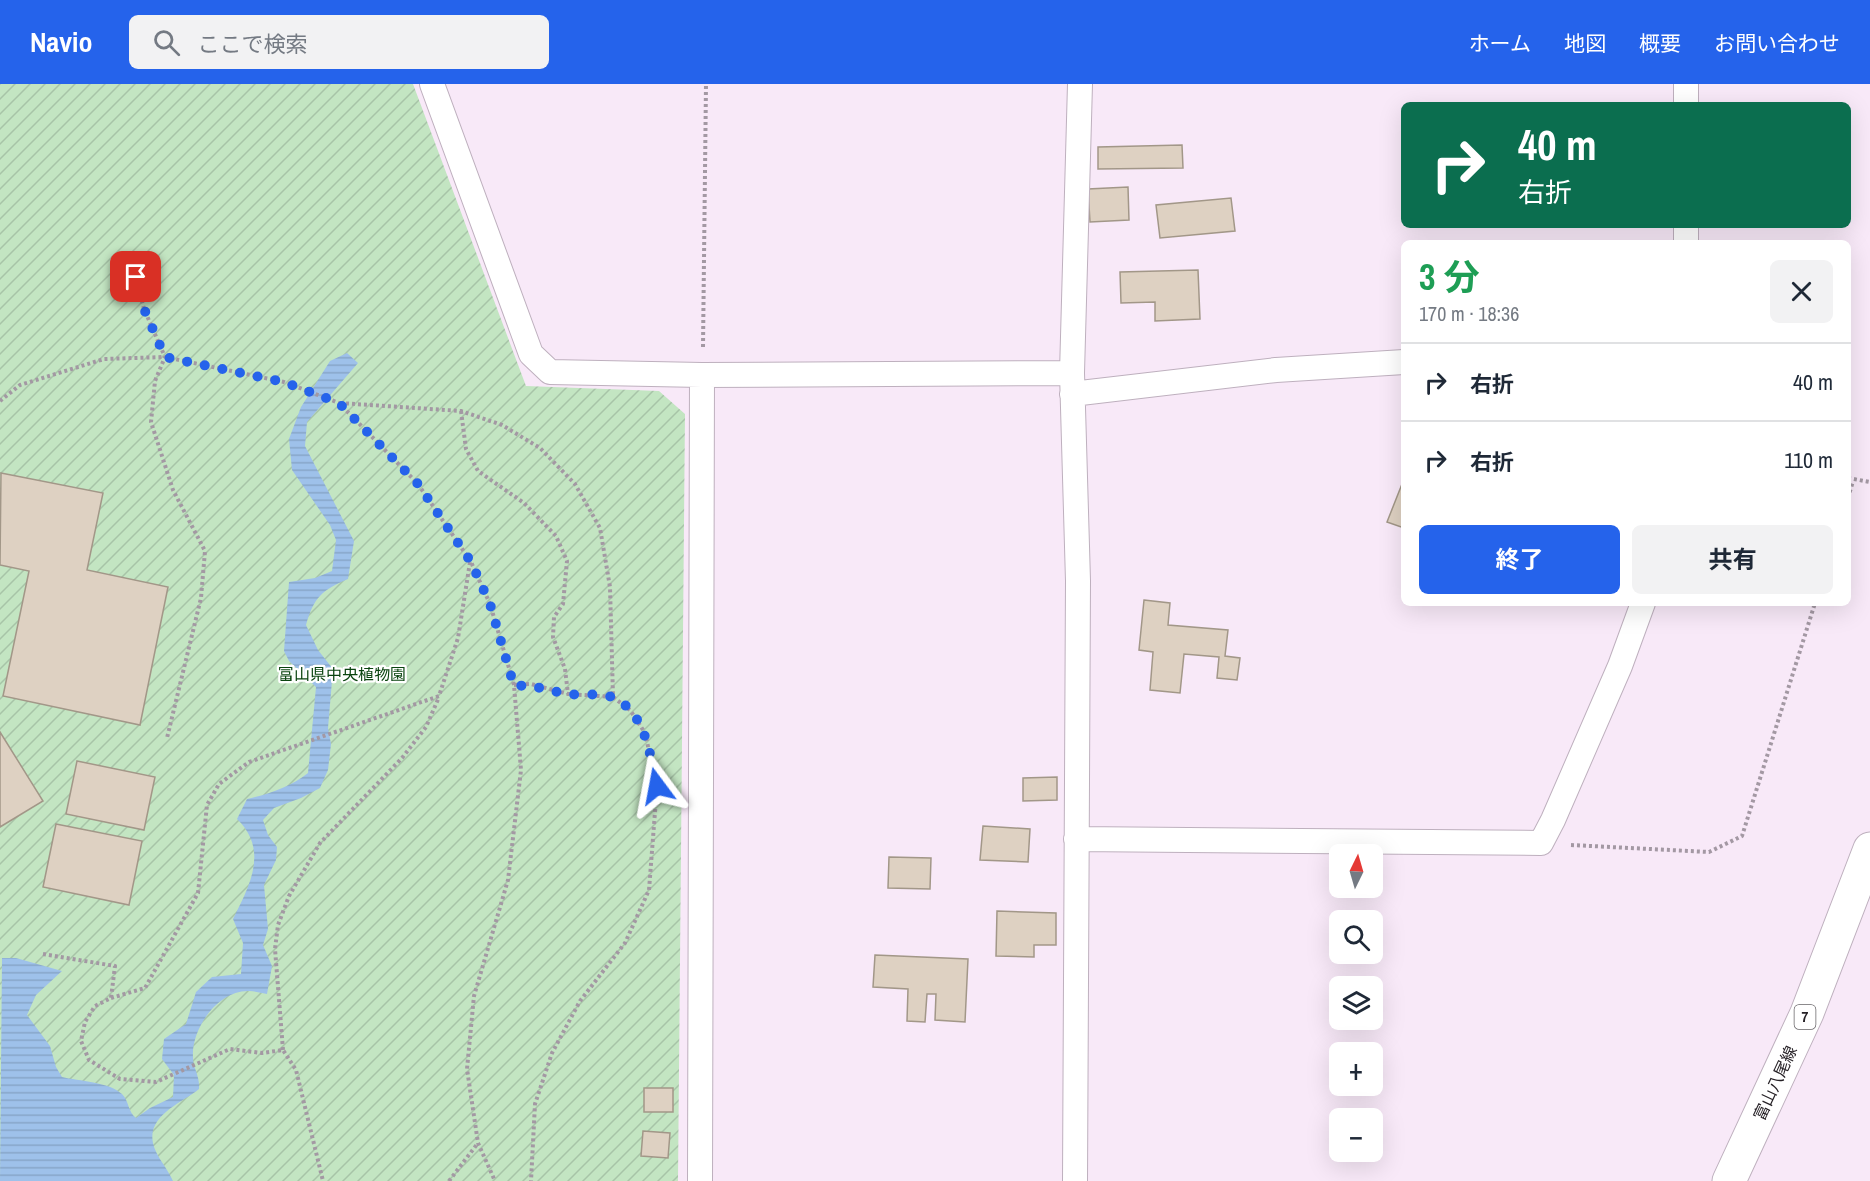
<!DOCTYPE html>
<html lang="ja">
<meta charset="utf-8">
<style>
:root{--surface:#fff;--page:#f2f2f3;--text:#1f2937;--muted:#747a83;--line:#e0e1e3;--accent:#2563eb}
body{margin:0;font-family:"Archivo Narrow","Noto Sans JP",sans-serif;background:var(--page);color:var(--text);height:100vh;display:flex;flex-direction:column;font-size:22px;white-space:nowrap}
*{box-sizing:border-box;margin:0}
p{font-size:20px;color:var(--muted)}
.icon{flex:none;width:33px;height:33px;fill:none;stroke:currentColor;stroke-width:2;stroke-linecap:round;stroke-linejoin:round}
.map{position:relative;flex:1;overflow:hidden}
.panel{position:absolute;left:1401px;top:156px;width:450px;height:366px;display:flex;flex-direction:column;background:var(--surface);border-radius:9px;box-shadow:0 6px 24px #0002}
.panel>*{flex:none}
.banner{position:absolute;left:1401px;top:18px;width:450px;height:126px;border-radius:9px;box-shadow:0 6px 24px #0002;background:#0b6e4f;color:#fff;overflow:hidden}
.needle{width:39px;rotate:5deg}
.fabs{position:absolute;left:1329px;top:760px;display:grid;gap:12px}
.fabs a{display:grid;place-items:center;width:54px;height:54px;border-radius:9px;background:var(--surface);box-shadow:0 6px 24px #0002;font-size:30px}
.pin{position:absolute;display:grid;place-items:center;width:51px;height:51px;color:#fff;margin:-26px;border-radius:12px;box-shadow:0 3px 9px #0006}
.me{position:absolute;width:66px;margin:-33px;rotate:347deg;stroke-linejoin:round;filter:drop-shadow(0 0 4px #0008)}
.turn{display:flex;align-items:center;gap:21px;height:126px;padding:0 18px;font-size:27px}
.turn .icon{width:78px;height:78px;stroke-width:2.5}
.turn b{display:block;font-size:42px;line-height:51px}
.round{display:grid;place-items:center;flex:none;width:63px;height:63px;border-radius:9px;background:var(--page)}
.overview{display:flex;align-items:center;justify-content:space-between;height:102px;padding:0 18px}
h1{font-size:36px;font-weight:700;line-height:45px;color:#1e9e55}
.button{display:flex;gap:12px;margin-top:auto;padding:12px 18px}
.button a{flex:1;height:69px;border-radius:9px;background:var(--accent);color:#fff;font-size:24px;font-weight:700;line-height:69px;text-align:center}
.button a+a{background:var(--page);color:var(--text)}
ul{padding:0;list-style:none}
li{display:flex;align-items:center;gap:18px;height:78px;padding:0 18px;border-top:2px solid var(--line)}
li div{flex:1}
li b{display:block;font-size:22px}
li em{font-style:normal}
header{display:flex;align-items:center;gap:36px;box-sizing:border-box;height:84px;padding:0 30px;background:var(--accent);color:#fff}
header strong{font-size:28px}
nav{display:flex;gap:33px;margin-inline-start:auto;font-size:21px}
.search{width:420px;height:54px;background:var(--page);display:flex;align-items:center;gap:15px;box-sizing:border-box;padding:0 21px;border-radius:9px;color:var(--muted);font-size:22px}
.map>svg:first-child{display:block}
</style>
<header>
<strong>Navio</strong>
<div class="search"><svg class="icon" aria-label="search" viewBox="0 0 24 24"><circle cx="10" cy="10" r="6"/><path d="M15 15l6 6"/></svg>ここで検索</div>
<nav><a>ホーム</a><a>地図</a><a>概要</a><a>お問い合わせ</a></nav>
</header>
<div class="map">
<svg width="1870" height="1097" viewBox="0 0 1870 1097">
<defs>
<pattern id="garden-furrows" width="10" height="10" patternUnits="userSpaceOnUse" patternTransform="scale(1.5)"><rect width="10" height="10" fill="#c3e5c2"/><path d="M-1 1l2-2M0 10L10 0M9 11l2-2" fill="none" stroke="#a7c4a7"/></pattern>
<pattern id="water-rules" width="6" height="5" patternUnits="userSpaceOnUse" patternTransform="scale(1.5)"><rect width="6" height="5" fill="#9ec1ea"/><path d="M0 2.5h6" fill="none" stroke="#88a6c9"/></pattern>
</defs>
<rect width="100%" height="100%" fill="#f8e9f8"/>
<!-- garden -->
<path fill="url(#garden-furrows)" d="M0,0H413L526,302L659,307L685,330L678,1097H0Z"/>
<!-- water -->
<path fill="url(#water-rules)" d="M347,269L358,279L307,338L305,362L354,457L348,495C322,506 314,513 306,541L318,566L333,585L328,644L331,660L328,686L320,704L301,714L274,724L263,736L268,751L277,763L276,776L264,801L268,845L263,861L272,882L267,910C261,909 255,907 249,907C218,906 191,945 193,973C193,985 200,991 199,1005C182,1019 147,1031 153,1059C155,1071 168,1085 173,1097H0L2,874H16L62,887L36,911L27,931L50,962L56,983L62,993C79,997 109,998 122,1010C129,1017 128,1028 136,1034L150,1024L173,1013L174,991L162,975L164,955L186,940L196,908L212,893L241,890L243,859L233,835C250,801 269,766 237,735L247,715C269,710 290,703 308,689L316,603L289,577L284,567L289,498L315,494L332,487L336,456L330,441L292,386L289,355L301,323L330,277Z"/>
<!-- building -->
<path fill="#ded1c2" stroke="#a29788" stroke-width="1.5" d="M1182,61L1183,84L1098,85V63Z
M1128,103L1129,136L1090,138L1088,105Z
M1231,114L1235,147L1160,154L1156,121Z
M1198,186L1200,235L1155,237V218L1121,219L1120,188Z
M1,389L103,409L87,486L168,503L140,641L3,612L29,487L0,481Z
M1402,400L1404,401V444L1387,438Z
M1144,516L1170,519L1168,541L1228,546L1225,572L1240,574L1237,596L1217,594L1219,573L1184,570L1180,609L1150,606L1153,568L1139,566Z
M0,648L43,717L0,743Z
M77,677L155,693L144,746L66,730Z
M1057,693V716L1023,717V694Z
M56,740L142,757L129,821L43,803Z
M983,742L1030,745L1028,778L980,776Z
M889,773L931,774L930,805L888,804Z
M997,827L1056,829V861H1034V873L996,872Z
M875,871L968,875L965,938L935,936L936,910H927L925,938L907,937L908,905L873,903Z
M644,1004H673V1028H644Z
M643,1047L670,1049L668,1074L641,1072Z"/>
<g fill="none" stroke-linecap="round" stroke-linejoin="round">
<!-- minor casing -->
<g stroke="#beb0be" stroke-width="26">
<path id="minor" d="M432,0L531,270L550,288L702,291L1072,289
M1686,0V21
M1686,141V159
M1072,310L1276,286L1404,278
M1076,755L1541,759L1553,736L1620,582L1643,519
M700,1097L702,291
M1075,1097L1078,497L1072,289L1080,0"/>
</g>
<!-- primary casing -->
<g stroke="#beb0be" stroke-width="35">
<path id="primary" d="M1729,1097L1807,929L1870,765"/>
</g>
<!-- path -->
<path stroke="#a398a3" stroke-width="4" stroke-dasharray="3 3" stroke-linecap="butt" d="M136,193L144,225L165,273L155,297L151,338L173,406L205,467L201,514L167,654
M703,263L706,0
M0,317L20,301L104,275L165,273L284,298L339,319L418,400L471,478L490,520L514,601L521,686L508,796L474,912L467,985L478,1059L495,1097
M340,319L461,327L502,341L540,364L575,400L600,444L610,503L613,613L630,626L645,649L657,702L649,806L625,859L580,917L552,969L535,1020L531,1097
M461,327L466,365L478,387L524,419L556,452L567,477L563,520L554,533L553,553L565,585L568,610
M1848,394L1870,398
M1848,414L1853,397
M514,601L531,600L568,610L613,613
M1571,761L1709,768L1742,752L1815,519
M43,870L115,882L111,914L95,922L85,938L81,957L89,976L120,995L156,998L230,965L262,969L283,966L296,986L323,1097
M111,914L145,904L198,809L207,721L219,700L249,678L439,612L458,554L470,478
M283,966L275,865L278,841L289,812L320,759L402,674L426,643L439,613
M449,1097L478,1059"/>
<!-- minor -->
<use href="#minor" stroke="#fff" stroke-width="24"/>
<!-- primary -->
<use href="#primary" stroke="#fff" stroke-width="33"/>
</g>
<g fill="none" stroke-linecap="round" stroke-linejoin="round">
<!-- route -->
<path stroke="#2563eb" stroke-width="10" stroke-dasharray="0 18" d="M136,193L144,225L165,273L284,298L339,319L418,400L471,478L490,520L514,602C534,600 549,607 568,610C582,612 602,608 614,614C646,629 650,672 657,702"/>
</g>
<g text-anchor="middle" stroke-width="4.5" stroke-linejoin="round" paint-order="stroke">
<!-- shield labels -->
<rect fill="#fff" stroke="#676467" stroke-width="1.5" x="1794.5" y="921" width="21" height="24" rx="4.5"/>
<g font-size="15" font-weight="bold" fill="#262126">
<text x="1805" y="938">7</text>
</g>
<!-- park labels -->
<g font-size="16" fill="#0a440f" stroke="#fff">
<text x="342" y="596">富山県中央植物園</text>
</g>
<!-- street labels -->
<g font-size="16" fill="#262126" stroke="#fff">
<text transform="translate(1775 999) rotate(-65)" y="6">富山八尾線</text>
</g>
</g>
</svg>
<div class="fabs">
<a><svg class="needle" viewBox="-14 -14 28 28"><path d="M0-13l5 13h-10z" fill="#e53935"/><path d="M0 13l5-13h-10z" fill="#747a83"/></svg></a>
<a><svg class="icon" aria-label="search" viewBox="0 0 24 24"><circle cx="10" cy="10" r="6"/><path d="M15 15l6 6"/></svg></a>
<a><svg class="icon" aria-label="layers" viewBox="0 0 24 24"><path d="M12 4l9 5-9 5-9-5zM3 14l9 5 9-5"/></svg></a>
<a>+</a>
<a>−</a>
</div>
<div class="pin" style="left:136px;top:193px;background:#d93025"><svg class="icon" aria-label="arrive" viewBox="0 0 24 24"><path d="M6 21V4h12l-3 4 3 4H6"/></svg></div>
<svg class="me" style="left:657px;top:702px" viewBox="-20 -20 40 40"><path d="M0-17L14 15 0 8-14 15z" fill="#2563eb" stroke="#fff" stroke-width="4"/></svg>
<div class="banner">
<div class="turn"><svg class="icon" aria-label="right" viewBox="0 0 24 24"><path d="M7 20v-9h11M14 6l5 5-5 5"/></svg><div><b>40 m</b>右折</div></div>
</div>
<section class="panel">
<div class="overview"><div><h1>3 分</h1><p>170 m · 18:36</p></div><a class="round"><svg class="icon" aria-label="close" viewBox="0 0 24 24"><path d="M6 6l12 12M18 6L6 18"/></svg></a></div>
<ul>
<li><svg class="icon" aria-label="right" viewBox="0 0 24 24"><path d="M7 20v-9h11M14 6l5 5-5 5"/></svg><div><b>右折</b></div><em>40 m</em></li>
<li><svg class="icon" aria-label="right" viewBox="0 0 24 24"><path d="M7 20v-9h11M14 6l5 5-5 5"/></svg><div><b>右折</b></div><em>110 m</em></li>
</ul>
<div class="button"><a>終了</a><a>共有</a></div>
</section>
</div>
